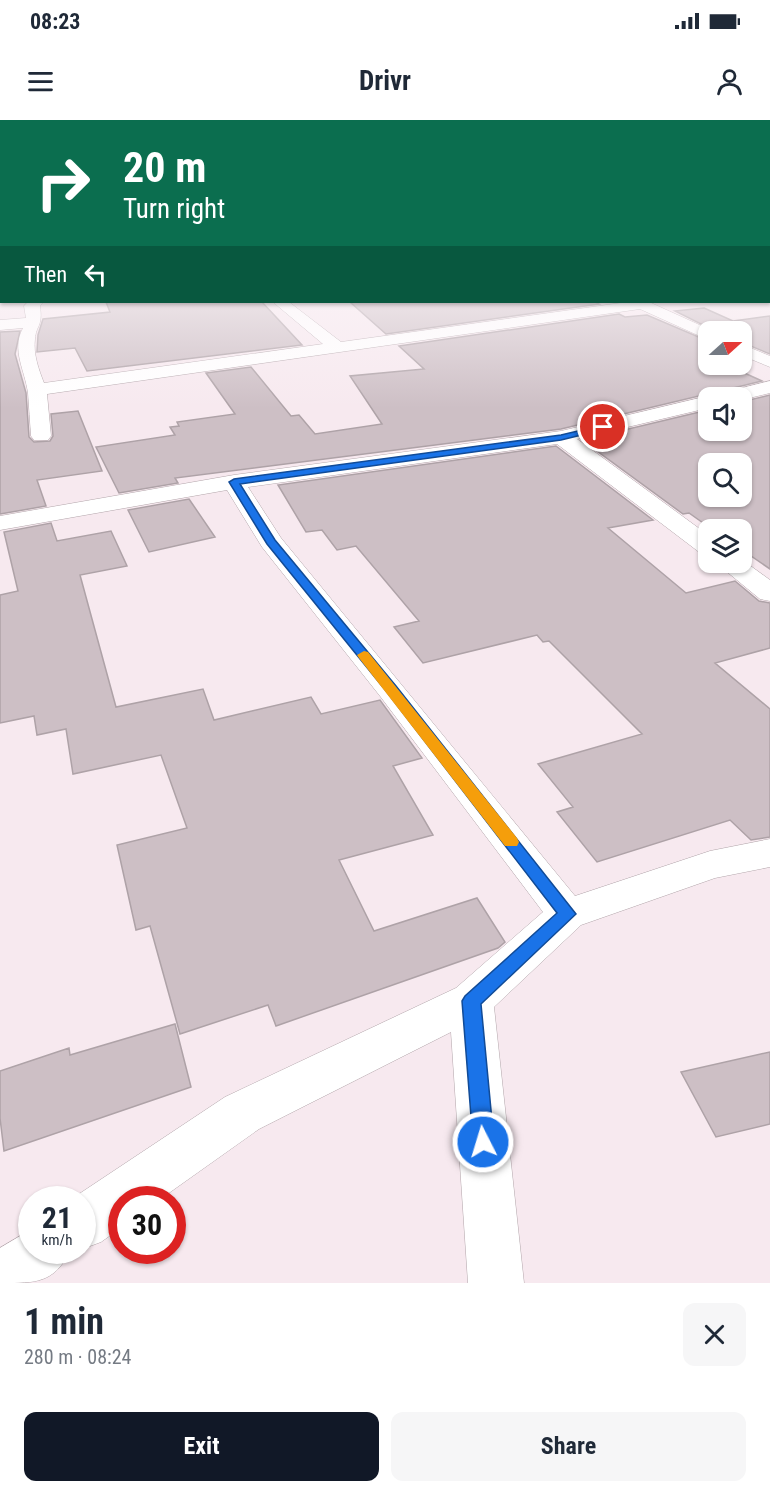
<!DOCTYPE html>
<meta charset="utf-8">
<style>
:root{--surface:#fff;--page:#f6f6f7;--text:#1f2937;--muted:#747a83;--accent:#111827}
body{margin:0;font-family:"Roboto Condensed",sans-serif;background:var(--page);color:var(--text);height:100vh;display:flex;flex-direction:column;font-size:22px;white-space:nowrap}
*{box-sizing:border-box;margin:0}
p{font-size:20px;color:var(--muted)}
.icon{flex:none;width:33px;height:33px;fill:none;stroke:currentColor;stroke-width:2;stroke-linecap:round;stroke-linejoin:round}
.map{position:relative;height:1163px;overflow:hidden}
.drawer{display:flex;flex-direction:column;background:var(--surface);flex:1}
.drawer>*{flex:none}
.top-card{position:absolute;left:0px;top:0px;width:771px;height:183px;box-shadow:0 2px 4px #0004;background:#0b6e4f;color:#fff;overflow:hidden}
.needle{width:39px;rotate:69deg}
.tools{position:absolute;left:698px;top:201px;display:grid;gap:12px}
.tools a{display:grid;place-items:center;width:54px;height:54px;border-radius:12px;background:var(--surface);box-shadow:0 2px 4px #0004;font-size:30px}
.speed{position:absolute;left:18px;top:1066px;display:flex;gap:12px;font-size:30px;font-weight:700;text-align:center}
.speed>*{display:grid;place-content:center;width:78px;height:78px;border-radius:50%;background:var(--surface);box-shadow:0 2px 4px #0004;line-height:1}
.speed small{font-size:15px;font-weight:400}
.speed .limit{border:9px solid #d22;background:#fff;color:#111}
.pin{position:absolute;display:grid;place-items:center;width:51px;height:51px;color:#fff;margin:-26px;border:3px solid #fff;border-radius:50%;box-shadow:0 2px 6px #0007}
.me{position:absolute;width:66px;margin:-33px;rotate:355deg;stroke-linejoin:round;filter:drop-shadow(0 0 4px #0008)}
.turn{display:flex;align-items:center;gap:21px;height:126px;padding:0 24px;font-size:27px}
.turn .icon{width:78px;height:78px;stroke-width:2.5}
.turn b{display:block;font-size:42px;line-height:51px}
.then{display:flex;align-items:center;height:57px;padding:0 24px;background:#0003;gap:12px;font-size:22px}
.round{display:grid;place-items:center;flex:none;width:63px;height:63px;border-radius:12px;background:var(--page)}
.headline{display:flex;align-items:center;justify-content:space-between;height:102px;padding:0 24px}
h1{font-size:36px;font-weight:700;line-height:45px}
.primary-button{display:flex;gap:12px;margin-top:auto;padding:12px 24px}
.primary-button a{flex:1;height:69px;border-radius:12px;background:var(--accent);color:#fff;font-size:24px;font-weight:700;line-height:69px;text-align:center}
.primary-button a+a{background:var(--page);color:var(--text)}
.status{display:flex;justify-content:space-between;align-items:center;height:42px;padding:0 30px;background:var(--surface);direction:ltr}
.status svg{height:16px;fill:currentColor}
header{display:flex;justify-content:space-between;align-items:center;height:78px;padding:0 24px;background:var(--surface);font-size:27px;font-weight:700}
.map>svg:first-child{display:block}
</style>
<div class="status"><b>08:23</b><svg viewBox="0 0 49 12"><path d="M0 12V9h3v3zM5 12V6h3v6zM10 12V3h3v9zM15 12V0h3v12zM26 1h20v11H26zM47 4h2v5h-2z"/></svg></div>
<header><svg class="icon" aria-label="menu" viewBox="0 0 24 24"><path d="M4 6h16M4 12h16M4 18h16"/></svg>Drivr<svg class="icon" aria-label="person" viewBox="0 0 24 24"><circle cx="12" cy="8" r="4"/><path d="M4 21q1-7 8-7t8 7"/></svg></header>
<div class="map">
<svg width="770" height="1163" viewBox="0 0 770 1163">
<rect width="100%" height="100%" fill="#f7e9ef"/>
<!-- building -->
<path fill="#cdbfc5" stroke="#aea2a7" stroke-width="1.5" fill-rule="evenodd" d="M106,182H262L302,225L87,251L75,228L37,232L38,215L43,199L110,192Z
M350,182H595L599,184L386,214Z
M704,188L733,201L770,196V234L741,222V212H717L675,191Z
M619,194L625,197L647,195L708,221V244H735L729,246L762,261L717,272L714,276L707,274L561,309L175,358L178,363L119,373L96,327L175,315L170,307L179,306L177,302L235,294L206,253L251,247L291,296L299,295L315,314L382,304L350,256L424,249L399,226Z
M20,211L15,234L26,273L29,317L34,322L50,321L53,316L51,294L78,291L102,351L37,360L46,386L0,394V212Z
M770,275V449L741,429V410H713L689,393L683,394L582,320L708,290V310H741V282ZM708,344H741V376H708Z
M556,326L653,400L608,408L686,473L735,461L759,481L770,483V528L715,543L770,589V717L751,720L730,700L597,742L557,692L573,687L538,644L642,614L549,521L543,522L537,515L423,543L394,507L419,501L356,426L337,430L322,410L306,412L278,365Z
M189,379L215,417L149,432L128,390Z
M51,403L57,421L111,411L127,446L80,455L116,587L203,569L214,600L311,577L321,594L380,580L422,638L393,646L433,715L339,740L374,811L477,778L505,822L498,828L276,906L268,885L180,914L150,806L136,810L117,725L187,708L161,635L73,654L66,609L37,615L34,596L0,603V475L18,471L4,412Z
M175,904L191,967L4,1031L0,998V951L69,928L70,935Z
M770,932V1004L716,1017L681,952Z"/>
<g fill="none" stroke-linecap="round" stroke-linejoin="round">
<!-- street casing -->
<g stroke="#b2a5aa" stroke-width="1">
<path id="street" d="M0,138H2V146H0Z
M28,182H43L40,186C43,207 36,205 35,219C33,234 39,250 44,263L323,224L273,182H289L341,222L628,182H649L715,212H708V219L702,217L640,189L47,274L51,316L48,320H34L31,316C30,302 29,287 28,273C25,250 11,230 23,208L0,210V200L26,198L24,186Z
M741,224L770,236V247L741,235Z
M770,261V273L741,280V278H716L718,274Z
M708,276L713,278H708V288L577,319L708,415V435L699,432L557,324L248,367L281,418L575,776L710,731L770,719V747L715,758L581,805L494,887L524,1163H468L451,912L259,1009L159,1080H122V1107L101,1122L82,1129V1080H70L225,977L456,868L543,792L380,576L262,427L227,370L0,410V396L234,355L561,311Z
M741,439L770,460V481L760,479L715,442H741Z
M32,1109V1131H70C54,1163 37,1163 0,1163V1128Z"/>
</g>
<!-- street -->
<use href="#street" fill="#fff" fill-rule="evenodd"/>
</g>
<!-- sky -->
<linearGradient id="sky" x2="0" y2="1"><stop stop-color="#959ec8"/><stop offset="0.44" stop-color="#fbf5f8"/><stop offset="1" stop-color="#fbf5f8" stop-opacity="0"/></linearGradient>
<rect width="770" height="288" fill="url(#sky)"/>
<!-- route -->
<path fill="#1a73e8" stroke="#114b97" stroke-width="1.5" d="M603,305L608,307L606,309L561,320L240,364L275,420L396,566L576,794L481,884L494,1022L491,1029L483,1032L476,1029L473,1022L462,881L465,876L557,793L386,571L267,424L229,362L234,359L561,315Z"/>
<!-- slow -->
<path fill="#f59e0b" d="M364,531L368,532L517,718L519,722L517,726H505L359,538L357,535Z"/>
</svg>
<div class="tools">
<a><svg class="needle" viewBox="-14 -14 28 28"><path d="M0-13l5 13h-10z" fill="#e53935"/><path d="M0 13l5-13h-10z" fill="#747a83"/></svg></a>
<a><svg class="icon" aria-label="sound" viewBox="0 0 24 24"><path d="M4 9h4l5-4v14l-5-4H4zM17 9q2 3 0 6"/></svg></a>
<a><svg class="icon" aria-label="search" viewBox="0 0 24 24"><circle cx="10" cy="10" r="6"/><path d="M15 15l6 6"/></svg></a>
<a><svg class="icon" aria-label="layers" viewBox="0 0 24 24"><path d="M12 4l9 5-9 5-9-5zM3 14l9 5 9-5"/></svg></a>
</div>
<div class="speed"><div>21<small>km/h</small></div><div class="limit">30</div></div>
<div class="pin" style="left:603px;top:307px;background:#d93025"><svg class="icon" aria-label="arrive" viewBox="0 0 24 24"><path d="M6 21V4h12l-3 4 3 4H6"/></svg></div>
<svg class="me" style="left:483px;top:1022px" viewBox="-20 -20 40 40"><circle r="17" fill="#1a73e8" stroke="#fff" stroke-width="3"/><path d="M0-11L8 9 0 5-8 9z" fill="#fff"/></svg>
<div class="top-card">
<div class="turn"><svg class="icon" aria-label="right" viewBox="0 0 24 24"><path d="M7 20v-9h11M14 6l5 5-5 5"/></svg><div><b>20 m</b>Turn right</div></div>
<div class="then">Then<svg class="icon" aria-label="left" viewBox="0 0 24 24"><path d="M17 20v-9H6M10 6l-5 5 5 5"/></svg></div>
</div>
</div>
<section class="drawer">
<div class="headline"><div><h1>1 min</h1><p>280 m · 08:24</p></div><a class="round"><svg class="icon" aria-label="close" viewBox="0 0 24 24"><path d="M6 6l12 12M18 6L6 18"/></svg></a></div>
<div class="primary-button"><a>Exit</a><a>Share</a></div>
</section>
